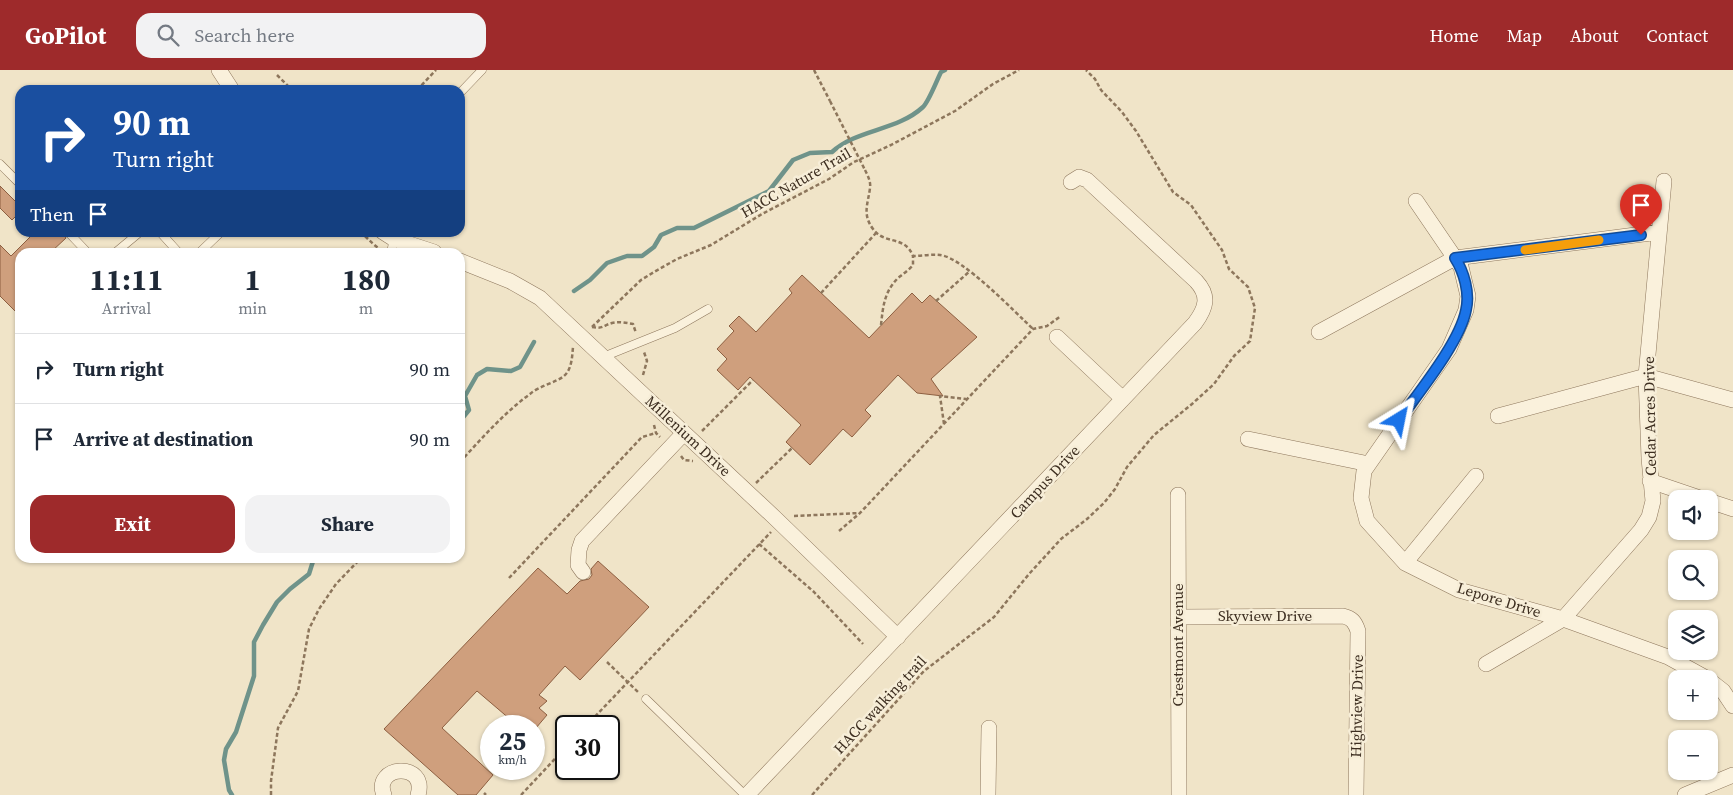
<!DOCTYPE html>
<meta charset="utf-8">
<style>
:root{--surface:#fff;--page:#f2f2f3;--text:#1f2937;--muted:#747a83;--line:#e0e1e3;--accent:#9e2a2b}
body{margin:0;font-family:"Source Serif 4",serif;background:var(--page);color:var(--text);height:100vh;display:flex;flex-direction:column;font-size:19px;white-space:nowrap}
*{box-sizing:border-box;margin:0}
p{font-size:16px;color:var(--muted)}
.icon{flex:none;width:28px;height:28px;fill:none;stroke:currentColor;stroke-width:2;stroke-linecap:round;stroke-linejoin:round}
.map{position:relative;flex:1;overflow:hidden}
.side{position:absolute;left:15px;top:178px;width:450px;height:315px;display:flex;flex-direction:column;background:var(--surface);border-radius:15px;box-shadow:0 1px 4px #0004}
.side>*{flex:none}
.hud{position:absolute;left:15px;top:15px;width:450px;height:152px;border-radius:15px;box-shadow:0 1px 4px #0004;background:#1a4fa0;color:#fff;overflow:hidden}
.fabs{position:absolute;left:1668px;top:420px;display:grid;gap:10px}
.fabs a{display:grid;place-items:center;width:50px;height:50px;border-radius:10px;background:var(--surface);box-shadow:0 1px 4px #0004;font-size:25px}
.speed{position:absolute;left:480px;top:645px;display:flex;gap:10px;font-size:25px;font-weight:700;text-align:center}
.speed>*{display:grid;place-content:center;width:65px;height:65px;border-radius:50%;background:var(--surface);box-shadow:0 1px 4px #0004;line-height:1}
.speed small{font-size:12px;font-weight:400}
.speed .limit{border:2px solid #111;border-radius:8px;background:#fff;color:#111}
.pin{position:absolute;display:grid;place-items:center;width:42px;height:42px;color:#fff;margin:-51px -21px;border-radius:50% 50% 50% 0;rotate:-45deg;box-shadow:0 0 5px #0007}
.pin .icon{rotate:45deg}
.me{position:absolute;width:55px;margin:-28px;rotate:35deg;stroke-linejoin:round;filter:drop-shadow(0 0 4px #0008)}
.turn{display:flex;align-items:center;gap:18px;height:105px;padding:0 15px;font-size:22px}
.turn .icon{width:65px;height:65px;stroke-width:2.5}
.turn b{display:block;font-size:35px;line-height:42px}
.then{display:flex;align-items:center;height:48px;padding:0 15px;background:#0003;gap:10px;font-size:19px}
.eta{display:flex;justify-content:space-evenly;align-items:center;height:85px;text-align:center}
.eta b{font-size:30px;font-weight:700;line-height:35px}
.action{display:flex;gap:10px;margin-top:auto;padding:10px 15px}
.action a{flex:1;height:58px;border-radius:15px;background:var(--accent);color:#fff;font-size:20px;font-weight:700;line-height:58px;text-align:center}
.action a+a{background:var(--page);color:var(--text)}
ul{padding:0;list-style:none}
li{display:flex;align-items:center;gap:15px;height:70px;padding:0 15px;border-top:1px solid var(--line)}
li div{flex:1}
li b{display:block;font-size:19px}
li em{font-style:normal}
header{display:flex;align-items:center;gap:30px;box-sizing:border-box;height:70px;padding:0 25px;background:var(--accent);color:#fff}
header strong{font-size:24px}
nav{display:flex;gap:28px;margin-inline-start:auto;font-size:18px}
.search{width:350px;height:45px;background:var(--page);display:flex;align-items:center;gap:12px;box-sizing:border-box;padding:0 18px;border-radius:15px;color:var(--muted);font-size:19px}
.map>svg:first-child{display:block}
</style>
<header>
<strong>GoPilot</strong>
<div class="search"><svg class="icon" aria-label="search" viewBox="0 0 24 24"><circle cx="10" cy="10" r="6"/><path d="M15 15l6 6"/></svg>Search here</div>
<nav><a>Home</a><a>Map</a><a>About</a><a>Contact</a></nav>
</header>
<div class="map">
<svg width="1733" height="725" viewBox="0 0 1733 725">
<rect width="100%" height="100%" fill="#f0e4c8"/>
<g fill="none" stroke-linecap="round" stroke-linejoin="round">
<!-- stream -->
<path stroke="#6f938a" stroke-width="4.5" d="M574,221L590,210L607,193L627,186H642L654,177L661,165L677,158H694L769,121L793,90L810,83L832,82C857,59 897,61 923,37C929,31 936,12 941,2L945,0
M460,351L469,340L465,326L477,305L487,299L511,301L520,297L534,272
M232,725L229,720L224,690L226,679L236,662L254,606V572L263,555L277,532L290,519L309,504L314,488"/>
</g>
<!-- building -->
<path fill="#cf9f7d" stroke="#8d5f41" d="M0,116L20,136V142L12,150L0,138Z
M35,162H62L66,168L51,182H20V246L0,226V175L11,186Z
M802,205L869,268L912,223L922,233L930,225L977,267L931,309L943,326L917,323L898,305L865,340L871,346L852,367L843,359L810,395L786,372L801,355L750,307L738,320L717,300L727,289L717,279L734,261L729,256L739,246L756,262L792,223L789,219Z
M598,491L649,537L580,610L565,596L539,625L547,631L539,638L547,645L536,658L527,651L523,656H518L477,621L442,658L493,705L476,725H458L384,659L538,498L567,524L580,511L589,509L592,505L591,499Z"/>
<g fill="none" stroke-linecap="round" stroke-linejoin="round">
<!-- service casing -->
<g stroke="#8d765c" stroke-width="9">
<path id="service" d="M460,23L482,0
M0,94L20,114
M68,162L87,182
M160,162L178,182
M116,182L140,162
M200,182L221,162
M391,182L394,169
M603,287L675,258L708,239
M646,629L745,725"/>
</g>
<!-- minor casing -->
<g stroke="#8d765c" stroke-width="16">
<path id="minor" d="M219,0L232,20
M1416,131L1461,197L1468,226L1466,240L1449,279L1364,401L1361,428L1367,451L1405,493L1459,520L1563,549L1668,587L1708,609
M383,162L394,169L434,182
M460,191L510,211L540,228L775,448L898,567
M1319,262L1455,188L1659,162
M1057,267L1123,329
M1498,346L1646,306L1733,330
M1248,369L1369,394
M1650,411L1703,429
M1178,425L1179,725
M1709,431L1733,439
M1405,493L1476,406
M583,502L578,495L579,480L582,471L684,363
M1178,547L1343,546C1352,548 1355,552 1358,561L1356,725
M1486,594L1563,549L1641,460L1649,447L1653,431L1649,388L1646,306L1664,111
M1709,610L1723,621L1733,636
M384,725C372,695 428,691 418,725
M747,725L1195,253C1206,238 1210,226 1196,211L1087,110L1079,107L1071,112
M988,725L989,658
M1685,725L1733,705"/>
</g>
<!-- path -->
<path stroke="#8d765c" stroke-width="2.5" stroke-dasharray="4 2.5" stroke-linecap="butt" d="M814,0L830,31
M277,5L292,20
M417,20L436,0
M865,100C868,106 871,112 870,118C868,134 862,144 873,159C884,175 905,165 913,186C922,186 931,184 940,185C962,187 1015,242 1033,259
M360,162C368,168 373,175 381,180
M821,223L876,163
M936,231L970,201
M881,255C883,237 884,222 898,208C903,204 909,200 913,195V186
M592,257C603,259 602,256 612,253C619,251 626,253 633,254L636,263
M592,257L641,210L654,202L677,189L711,175L762,144L829,109L854,92L891,75L955,41L993,14L1019,0
M643,305L647,291L644,282
M944,354L940,326L966,329
M654,355L656,363L660,367
M702,361L753,310
M681,386L684,390L693,391
M460,392C482,368 504,343 530,324C539,316 557,312 564,306C572,299 572,287 573,277
M756,413L792,378
M794,446L860,443
M839,461L860,443L1033,259L1047,256L1061,246
M759,474L814,522L863,574
M509,508L642,367L656,363
M607,592L638,622
M586,656L771,462
M484,723L486,725
M271,725V711L278,658L298,621L309,559L319,539L336,514L361,488
M521,725L566,677
M812,725L924,601L994,547L1029,504L1061,469L1087,449L1104,433L1115,419L1127,397L1154,365L1192,334L1214,314L1234,286L1250,271L1255,238L1248,217L1229,199L1222,180L1195,141L1191,135L1173,122L1136,61L1122,42L1101,20L1095,9L1086,0"/>
<!-- service -->
<use href="#service" stroke="#faf1dc" stroke-width="8"/>
<!-- minor -->
<use href="#minor" stroke="#faf1dc" stroke-width="15"/>
<!-- path-bridge -->
<path stroke="#8d765c" stroke-width="2.5" stroke-dasharray="4 2.5" stroke-linecap="butt" d="M830,31L865,100"/>
</g>
<g fill="none" stroke-linecap="round" stroke-linejoin="round">
<!-- route casing -->
<g stroke="#114b97" stroke-width="12">
<path id="route" d="M1399,350C1419,322 1460,272 1466,240C1470,223 1464,202 1455,188L1641,165"/>
</g>
<!-- route -->
<use href="#route" stroke="#1a73e8" stroke-width="9"/>
<!-- slow -->
<path stroke="#f59e0b" stroke-width="9" d="M1525,180L1599,170"/>
</g>
<g text-anchor="middle" stroke-width="5" stroke-linejoin="round" paint-order="stroke">
<!-- street labels -->
<g font-size="15" fill="#3d2e20" stroke="#f7eed8">
<text transform="translate(796 113) rotate(-30)" y="5">HACC Nature Trail</text>
<text transform="translate(1650 346) rotate(-91)" y="5">Cedar Acres Drive</text>
<text transform="translate(688 366) rotate(43)" y="5">Millenium Drive</text>
<text transform="translate(1045 412) rotate(-47)" y="5">Campus Drive</text>
<text transform="translate(1499 530) rotate(17)" y="5">Lepore Drive</text>
<text x="1265" y="551">Skyview Drive</text>
<text transform="translate(1178 575) rotate(-90)" y="5">Crestmont Avenue</text>
<text transform="translate(880 635) rotate(-47)" y="5">HACC walking trail</text>
<text transform="translate(1357 636) rotate(-89)" y="5">Highview Drive</text>
</g>
</g>
</svg>
<div class="fabs">
<a><svg class="icon" aria-label="sound" viewBox="0 0 24 24"><path d="M4 9h4l5-4v14l-5-4H4zM17 9q2 3 0 6"/></svg></a>
<a><svg class="icon" aria-label="search" viewBox="0 0 24 24"><circle cx="10" cy="10" r="6"/><path d="M15 15l6 6"/></svg></a>
<a><svg class="icon" aria-label="layers" viewBox="0 0 24 24"><path d="M12 4l9 5-9 5-9-5zM3 14l9 5 9-5"/></svg></a>
<a>+</a>
<a>−</a>
</div>
<div class="speed"><div>25<small>km/h</small></div><div class="limit">30</div></div>
<div class="pin" style="left:1641px;top:165px;background:#d93025"><svg class="icon" aria-label="arrive" viewBox="0 0 24 24"><path d="M6 21V4h12l-3 4 3 4H6"/></svg></div>
<svg class="me" style="left:1399px;top:350px" viewBox="-20 -20 40 40"><path d="M0-17L14 15 0 8-14 15z" fill="#1a73e8" stroke="#fff" stroke-width="4"/></svg>
<div class="hud">
<div class="turn"><svg class="icon" aria-label="right" viewBox="0 0 24 24"><path d="M7 20v-9h11M14 6l5 5-5 5"/></svg><div><b>90 m</b>Turn right</div></div>
<div class="then">Then<svg class="icon" aria-label="arrive" viewBox="0 0 24 24"><path d="M6 21V4h12l-3 4 3 4H6"/></svg></div>
</div>
<section class="side">
<div class="eta">
<div><b>11:11</b><p>Arrival</p></div>
<div><b>1</b><p>min</p></div>
<div><b>180</b><p>m</p></div>
</div>
<ul>
<li><svg class="icon" aria-label="right" viewBox="0 0 24 24"><path d="M7 20v-9h11M14 6l5 5-5 5"/></svg><div><b>Turn right</b></div><em>90 m</em></li>
<li><svg class="icon" aria-label="arrive" viewBox="0 0 24 24"><path d="M6 21V4h12l-3 4 3 4H6"/></svg><div><b>Arrive at destination</b></div><em>90 m</em></li>
</ul>
<div class="action"><a>Exit</a><a>Share</a></div>
</section>
</div>
